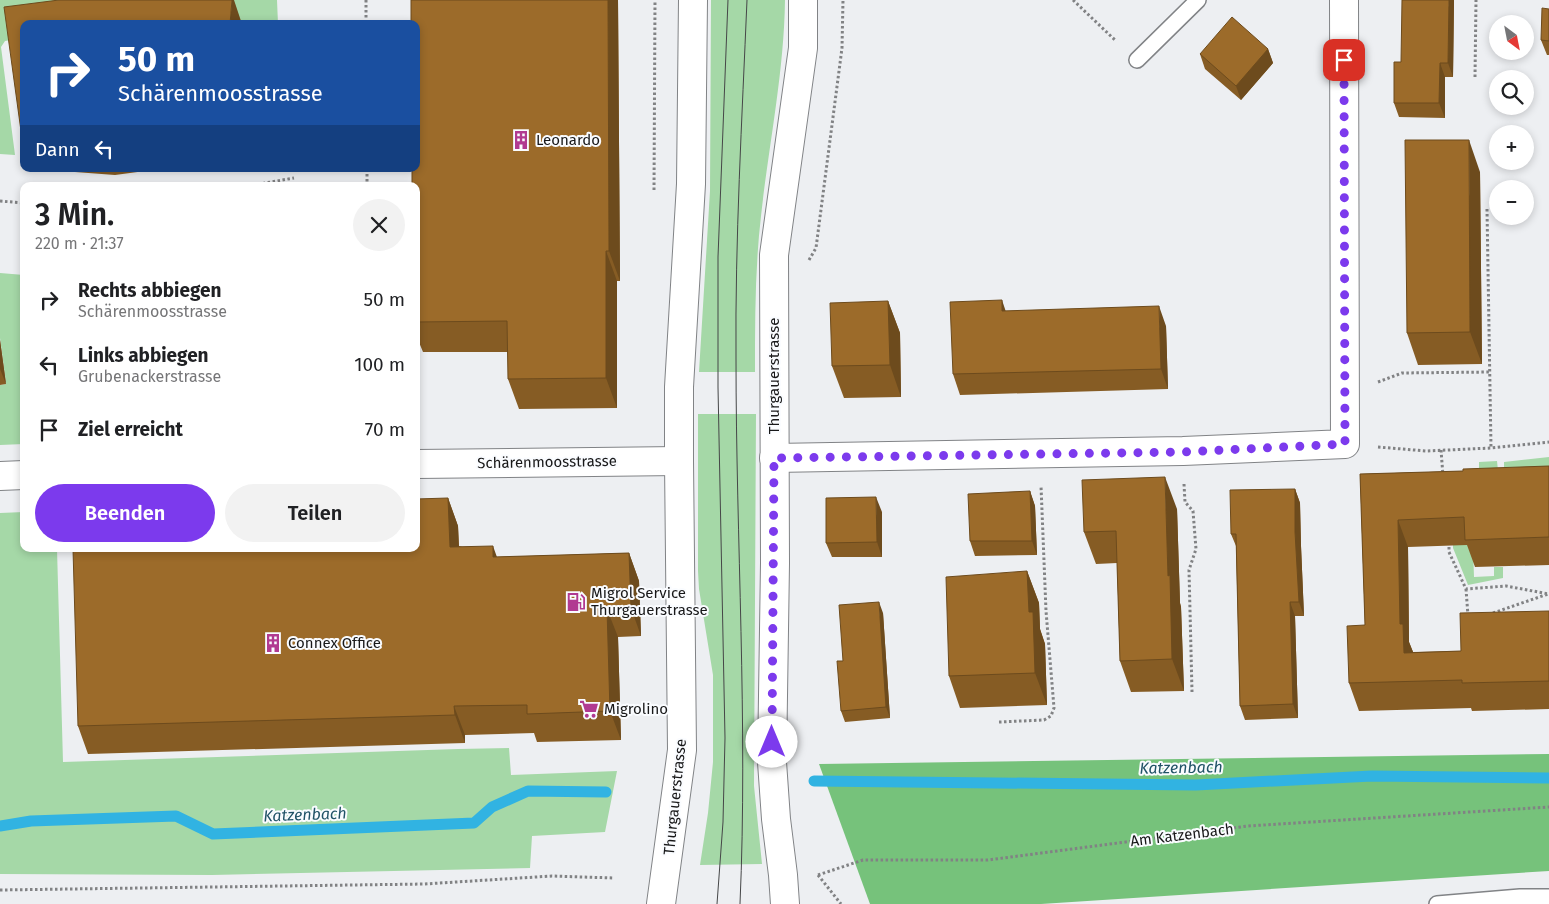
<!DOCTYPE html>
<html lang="de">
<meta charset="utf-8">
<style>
:root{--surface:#fff;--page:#f2f2f2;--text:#202124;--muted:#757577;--accent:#7c3aed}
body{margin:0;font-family:"Fira Sans",sans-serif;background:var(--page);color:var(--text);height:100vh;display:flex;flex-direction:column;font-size:19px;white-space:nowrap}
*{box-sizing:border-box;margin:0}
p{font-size:16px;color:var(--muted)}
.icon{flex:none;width:28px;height:28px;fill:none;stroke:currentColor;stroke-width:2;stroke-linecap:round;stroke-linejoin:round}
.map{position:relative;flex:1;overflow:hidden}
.side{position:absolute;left:20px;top:182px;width:400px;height:370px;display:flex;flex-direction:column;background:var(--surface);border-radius:10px;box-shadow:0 2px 8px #0003}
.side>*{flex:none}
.guide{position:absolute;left:20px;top:20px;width:400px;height:152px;border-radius:10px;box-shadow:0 2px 8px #0003;background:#1a4fa0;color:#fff;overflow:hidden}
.needle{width:32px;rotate:148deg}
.controls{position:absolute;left:1489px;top:15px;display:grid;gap:10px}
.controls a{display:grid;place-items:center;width:45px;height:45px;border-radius:50%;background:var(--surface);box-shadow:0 2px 8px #0003;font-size:25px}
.pin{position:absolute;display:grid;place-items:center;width:42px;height:42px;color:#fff;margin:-21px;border-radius:10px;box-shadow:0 2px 8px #0006}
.me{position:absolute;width:55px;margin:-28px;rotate:0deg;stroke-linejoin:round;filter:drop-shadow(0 0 4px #0008)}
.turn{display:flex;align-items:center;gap:18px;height:105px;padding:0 15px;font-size:22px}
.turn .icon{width:65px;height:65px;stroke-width:2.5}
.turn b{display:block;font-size:35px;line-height:42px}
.then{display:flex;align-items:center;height:48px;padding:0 15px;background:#0003;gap:10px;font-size:19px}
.round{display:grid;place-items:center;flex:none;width:52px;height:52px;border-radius:26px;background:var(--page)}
.summary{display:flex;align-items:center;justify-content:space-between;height:85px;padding:0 15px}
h1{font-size:30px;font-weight:600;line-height:38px}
.button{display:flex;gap:10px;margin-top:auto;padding:10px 15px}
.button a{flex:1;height:58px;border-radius:30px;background:var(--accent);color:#fff;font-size:20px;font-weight:600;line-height:58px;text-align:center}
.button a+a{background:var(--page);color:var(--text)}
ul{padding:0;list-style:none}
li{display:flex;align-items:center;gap:15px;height:65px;padding:0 15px}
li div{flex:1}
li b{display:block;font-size:19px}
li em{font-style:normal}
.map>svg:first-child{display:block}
</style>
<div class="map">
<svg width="1549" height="904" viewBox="0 0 1549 904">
<rect width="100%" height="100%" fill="#edeff2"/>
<!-- green -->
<path fill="#a5d8a7" d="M0,0H277L278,24H24V38L5,41L1,47L15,155L0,154Z
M711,0H785C784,73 769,143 761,216C755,268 755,319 755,372H699L710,191Z
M0,273L24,275V444L0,445V385L6,384L0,338Z
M698,414H756L754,786L762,864L700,865L708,813L713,762V675L699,589L698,571Z
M1549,457V485L1479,480V462L1497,461L1499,480L1528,478V467L1504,468V462Z
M1452,501L1472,519L1474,577L1494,576V567H1503V578L1468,585L1453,548Z
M24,512V549H57L63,762L458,749L509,748L511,775L617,771L605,832L532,836L530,868L212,875L0,874V513Z"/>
<!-- forest -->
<path fill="#76c27b" d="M1549,754V871L1041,904H870L819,764Z"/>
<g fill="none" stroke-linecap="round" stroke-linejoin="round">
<!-- stream -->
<path stroke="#31b3e2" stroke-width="11" d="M814,781L1196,785L1372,776L1549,778
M0,826L31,821L176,816L213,834L474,823L492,807L528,791L606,792"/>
<!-- service casing -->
<g stroke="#818386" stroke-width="18">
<path id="service" d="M1137,60L1198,0
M1437,904L1520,897H1549"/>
</g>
<!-- minor casing -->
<g stroke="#818386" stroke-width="30">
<path id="minor" d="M774,458L1183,451L1345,444L1344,0
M416,464L679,461
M0,476L24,475"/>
</g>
<!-- secondary casing -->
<g stroke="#818386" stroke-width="30">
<path id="secondary" d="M661,904L682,750L679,461V387L691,184L693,0
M785,904L783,875L776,819L772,762L775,563L774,255L803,48V0"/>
</g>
<!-- path -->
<path stroke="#818284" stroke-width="3" stroke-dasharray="2.5 2.5" stroke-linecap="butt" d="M366,0V24
M1073,0L1116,41
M1475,77L1476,0
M367,169V186
M248,186L294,178
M654,190L655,0
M0,201L24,203
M1487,209L1491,448
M809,260L816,248L842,48L843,0
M1378,382L1402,373L1490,372
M1378,447L1426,451L1491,448L1549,442
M1441,450L1443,476
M1184,484L1185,502L1193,511L1196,549L1189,570L1192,692
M1449,542V552L1466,589L1506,586L1549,594
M1466,589L1468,616
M1493,613L1548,594
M999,722L1044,720L1051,716L1054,708L1046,611L1041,486
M818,875L841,904
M818,875L863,860H988L1248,826L1549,807
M0,890L424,884L552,876L614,878"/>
<!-- service -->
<use href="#service" stroke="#fff" stroke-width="15"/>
<!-- minor -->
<use href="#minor" stroke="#fff" stroke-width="28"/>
<!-- secondary -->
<use href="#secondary" stroke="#fff" stroke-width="28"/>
<!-- tram -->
<path stroke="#454647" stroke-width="1" d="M717,904L723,822L725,738L718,387V257L728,0
M740,904C748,723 736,540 736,359C735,239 742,120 747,0"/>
</g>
<!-- wall -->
<path fill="#865c24" d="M411,0H618L620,281H617V408L519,409L508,379V352H423L416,335V186Z
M1454,0L1453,77H1445V118L1399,117L1394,103L1401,62Z
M1549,9V55H1547L1541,40Z
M24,24V139L21,131Z
M1268,49L1273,63L1241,100L1205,69L1200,54Z
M35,169H160L115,175Z
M1480,172L1482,364L1418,365L1407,333Z
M888,301L900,333L901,397L844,398L832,366Z
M1166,326L1168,389L960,395L953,374Z
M0,340L6,384L0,385Z
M1549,466V565L1475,567L1467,545L1408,547L1409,642L1413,652L1461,651L1549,611V709L1472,711L1471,708L1359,711L1349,683L1365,625L1360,474L1463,471Z
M1295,489L1300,503L1301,546L1304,616H1295L1298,718L1245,720L1240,706L1236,546L1231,534Z
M1030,491L1035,506L1037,555L975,556L970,541Z
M448,498L458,526L459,546L497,557L629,553L639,581L641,636L618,637L621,740L537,742L534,733L465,735V743L88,754L78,726Z
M1177,509L1180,603L1181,607L1184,691L1131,692L1120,661L1117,563L1096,564L1084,532Z
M882,512V557H832L826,543Z
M1027,571L1039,603L1040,629L1045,644L1047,705L960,708L949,676Z
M883,613L890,718L845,722L841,711L843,661Z"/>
<!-- shaded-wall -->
<path fill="#6d4b1d" d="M232,0H234L242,24H230Z
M608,0H618L620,281L609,251Z
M1449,0H1454L1453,77L1448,63Z
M1268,49L1273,63L1241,100L1236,86Z
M1440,63L1445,77V118L1439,103Z
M1469,140L1480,172L1482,364L1470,332Z
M606,251L617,281V408L606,378Z
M1002,300L1009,321L1002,311Z
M888,301L900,333L901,397L890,365Z
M1159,306L1166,326L1168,389L1161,369Z
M0,340L6,384L0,369Z
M1165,477L1177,509L1180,603L1181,607L1184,691L1172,659L1168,576Z
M1295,489L1300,503L1301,546L1304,616L1299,602L1295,532Z
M1030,491L1035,506L1037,555L1032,541Z
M876,497L882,512V557L877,542Z
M448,498L458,526L460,575L450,547Z
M1398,520L1408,547L1409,642L1413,652L1414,680L1404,653L1400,624Z
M493,546L503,574L493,557Z
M629,553L639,581L641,636L631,608Z
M1027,571L1039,603L1040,629L1045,644L1047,705L1035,673L1029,612Z
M879,602L883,613L890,718L886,707Z
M1290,602L1295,616L1298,718L1293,704Z
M607,609L618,637L621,740L610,711Z
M454,706L465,735V743L455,715Z"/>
<!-- building -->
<path fill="#9c6b2a" stroke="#6d4b1d" d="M59,0H232L230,24H24V131H21L4,7Z
M411,0H608L609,251H606V378L508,379L507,321L416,322V186H412V169H416V24H411Z
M1402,0H1449L1448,63H1440L1439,103H1394V62H1401Z
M1542,8L1549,9V41L1541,40Z
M1232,17L1268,49L1236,86L1200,54Z
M1405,140H1469L1470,332L1407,333Z
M1002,300V311L1159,306L1161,369L953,374L950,302Z
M888,301L890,365L832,366L830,303Z
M1549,466V537L1465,540L1464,517L1398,520L1400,624H1403L1404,653L1461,651L1460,613L1549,611V681L1462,683V680L1349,683L1347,626L1365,625L1360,474L1463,471V469Z
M1165,477L1168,576L1170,575L1172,659L1120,661L1116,531L1084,532L1082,480Z
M1295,489V532L1299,602H1290L1293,704L1240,706L1236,534H1231L1230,490Z
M1030,491L1032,541H970L968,494Z
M876,497L877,542L826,543V498Z
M448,498L450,547L493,546V557L629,553L631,608L607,609L610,711L527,714V705L454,706L455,715L78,726L73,549H416V499Z
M1027,571L1029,612H1033L1035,673L949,676L946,577Z
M879,602L886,707L841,711L837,661H843L839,605Z"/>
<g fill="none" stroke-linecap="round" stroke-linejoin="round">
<!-- route -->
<path stroke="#7c3aed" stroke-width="9" stroke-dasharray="0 16.2" d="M772,742L774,458L1183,452L1345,444L1344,60"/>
</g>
<!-- icons -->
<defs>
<g id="building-bare" transform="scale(1.5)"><path d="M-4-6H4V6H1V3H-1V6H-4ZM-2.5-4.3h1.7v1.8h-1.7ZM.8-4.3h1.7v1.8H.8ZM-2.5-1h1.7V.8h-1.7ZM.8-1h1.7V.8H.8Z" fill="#b13a91" stroke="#fafcff" stroke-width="2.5" paint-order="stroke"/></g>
<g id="fuel-bare" transform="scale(1.5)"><path d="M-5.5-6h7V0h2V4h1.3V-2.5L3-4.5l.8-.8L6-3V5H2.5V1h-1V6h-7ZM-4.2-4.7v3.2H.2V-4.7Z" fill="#b13a91" stroke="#fafcff" stroke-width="2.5" paint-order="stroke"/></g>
<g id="supermarket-bare" transform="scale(1.5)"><path d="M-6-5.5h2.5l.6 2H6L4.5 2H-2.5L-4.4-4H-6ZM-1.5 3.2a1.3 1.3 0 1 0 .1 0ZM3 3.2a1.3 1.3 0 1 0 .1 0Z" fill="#b13a91" stroke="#fafcff" stroke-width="2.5" paint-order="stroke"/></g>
</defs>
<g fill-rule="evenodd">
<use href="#building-bare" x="521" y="140"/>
<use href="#fuel-bare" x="576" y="602"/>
<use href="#building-bare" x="273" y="643"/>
<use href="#supermarket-bare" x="589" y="709"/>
</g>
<g text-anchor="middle" stroke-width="4" stroke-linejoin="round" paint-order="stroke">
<!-- poi labels -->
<g font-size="15" fill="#181819" stroke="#fafcff" text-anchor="start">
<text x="536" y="145">Leonardo</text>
<text x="591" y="598">Migrol Service<tspan x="591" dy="17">Thurgauerstrasse</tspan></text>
<text x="288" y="648">Connex Office</text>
<text x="604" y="714">Migrolino</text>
</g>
<!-- street labels -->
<g font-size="15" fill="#181819" stroke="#fafcff">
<text transform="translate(774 376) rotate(-90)" y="5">Thurgauerstrasse</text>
<text transform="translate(547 462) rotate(-1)" y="5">Schärenmoosstrasse</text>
<text transform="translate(675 797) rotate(-84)" y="5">Thurgauerstrasse</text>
<text transform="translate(1182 835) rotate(-7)" y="5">Am Katzenbach</text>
</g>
<!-- water labels -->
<g font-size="16" font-style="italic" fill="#215367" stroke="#fafcff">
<text transform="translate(1181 767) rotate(-1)" y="6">Katzenbach</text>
<text transform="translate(305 814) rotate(-2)" y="6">Katzenbach</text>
</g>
</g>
</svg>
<div class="controls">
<a><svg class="needle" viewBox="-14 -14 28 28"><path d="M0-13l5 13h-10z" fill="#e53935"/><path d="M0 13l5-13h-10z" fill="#757577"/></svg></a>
<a><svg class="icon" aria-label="search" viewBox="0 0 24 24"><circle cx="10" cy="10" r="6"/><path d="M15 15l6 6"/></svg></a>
<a>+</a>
<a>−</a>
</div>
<div class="pin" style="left:1344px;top:60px;background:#d93025"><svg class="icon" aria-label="arrive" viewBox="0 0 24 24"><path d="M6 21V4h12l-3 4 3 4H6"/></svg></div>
<svg class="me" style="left:772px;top:742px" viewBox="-20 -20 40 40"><circle r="19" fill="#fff"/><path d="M0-13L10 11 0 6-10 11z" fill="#7c3aed"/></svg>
<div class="guide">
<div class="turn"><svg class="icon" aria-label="right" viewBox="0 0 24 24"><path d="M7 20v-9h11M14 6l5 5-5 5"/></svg><div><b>50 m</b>Schärenmoosstrasse</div></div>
<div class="then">Dann<svg class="icon" aria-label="left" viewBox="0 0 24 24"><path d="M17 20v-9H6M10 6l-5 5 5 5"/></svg></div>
</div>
<section class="side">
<div class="summary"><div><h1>3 Min.</h1><p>220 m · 21:37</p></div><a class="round"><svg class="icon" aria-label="close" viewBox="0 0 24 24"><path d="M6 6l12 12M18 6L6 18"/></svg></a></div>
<ul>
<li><svg class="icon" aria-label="right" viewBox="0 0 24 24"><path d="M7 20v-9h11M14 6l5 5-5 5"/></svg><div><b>Rechts abbiegen</b><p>Schärenmoosstrasse</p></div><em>50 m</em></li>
<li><svg class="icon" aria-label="left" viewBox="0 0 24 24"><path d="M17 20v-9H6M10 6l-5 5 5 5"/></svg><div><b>Links abbiegen</b><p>Grubenackerstrasse</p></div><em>100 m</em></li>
<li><svg class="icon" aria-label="arrive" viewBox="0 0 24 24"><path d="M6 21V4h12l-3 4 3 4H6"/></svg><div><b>Ziel erreicht</b></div><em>70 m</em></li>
</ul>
<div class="button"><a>Beenden</a><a>Teilen</a></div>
</section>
</div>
